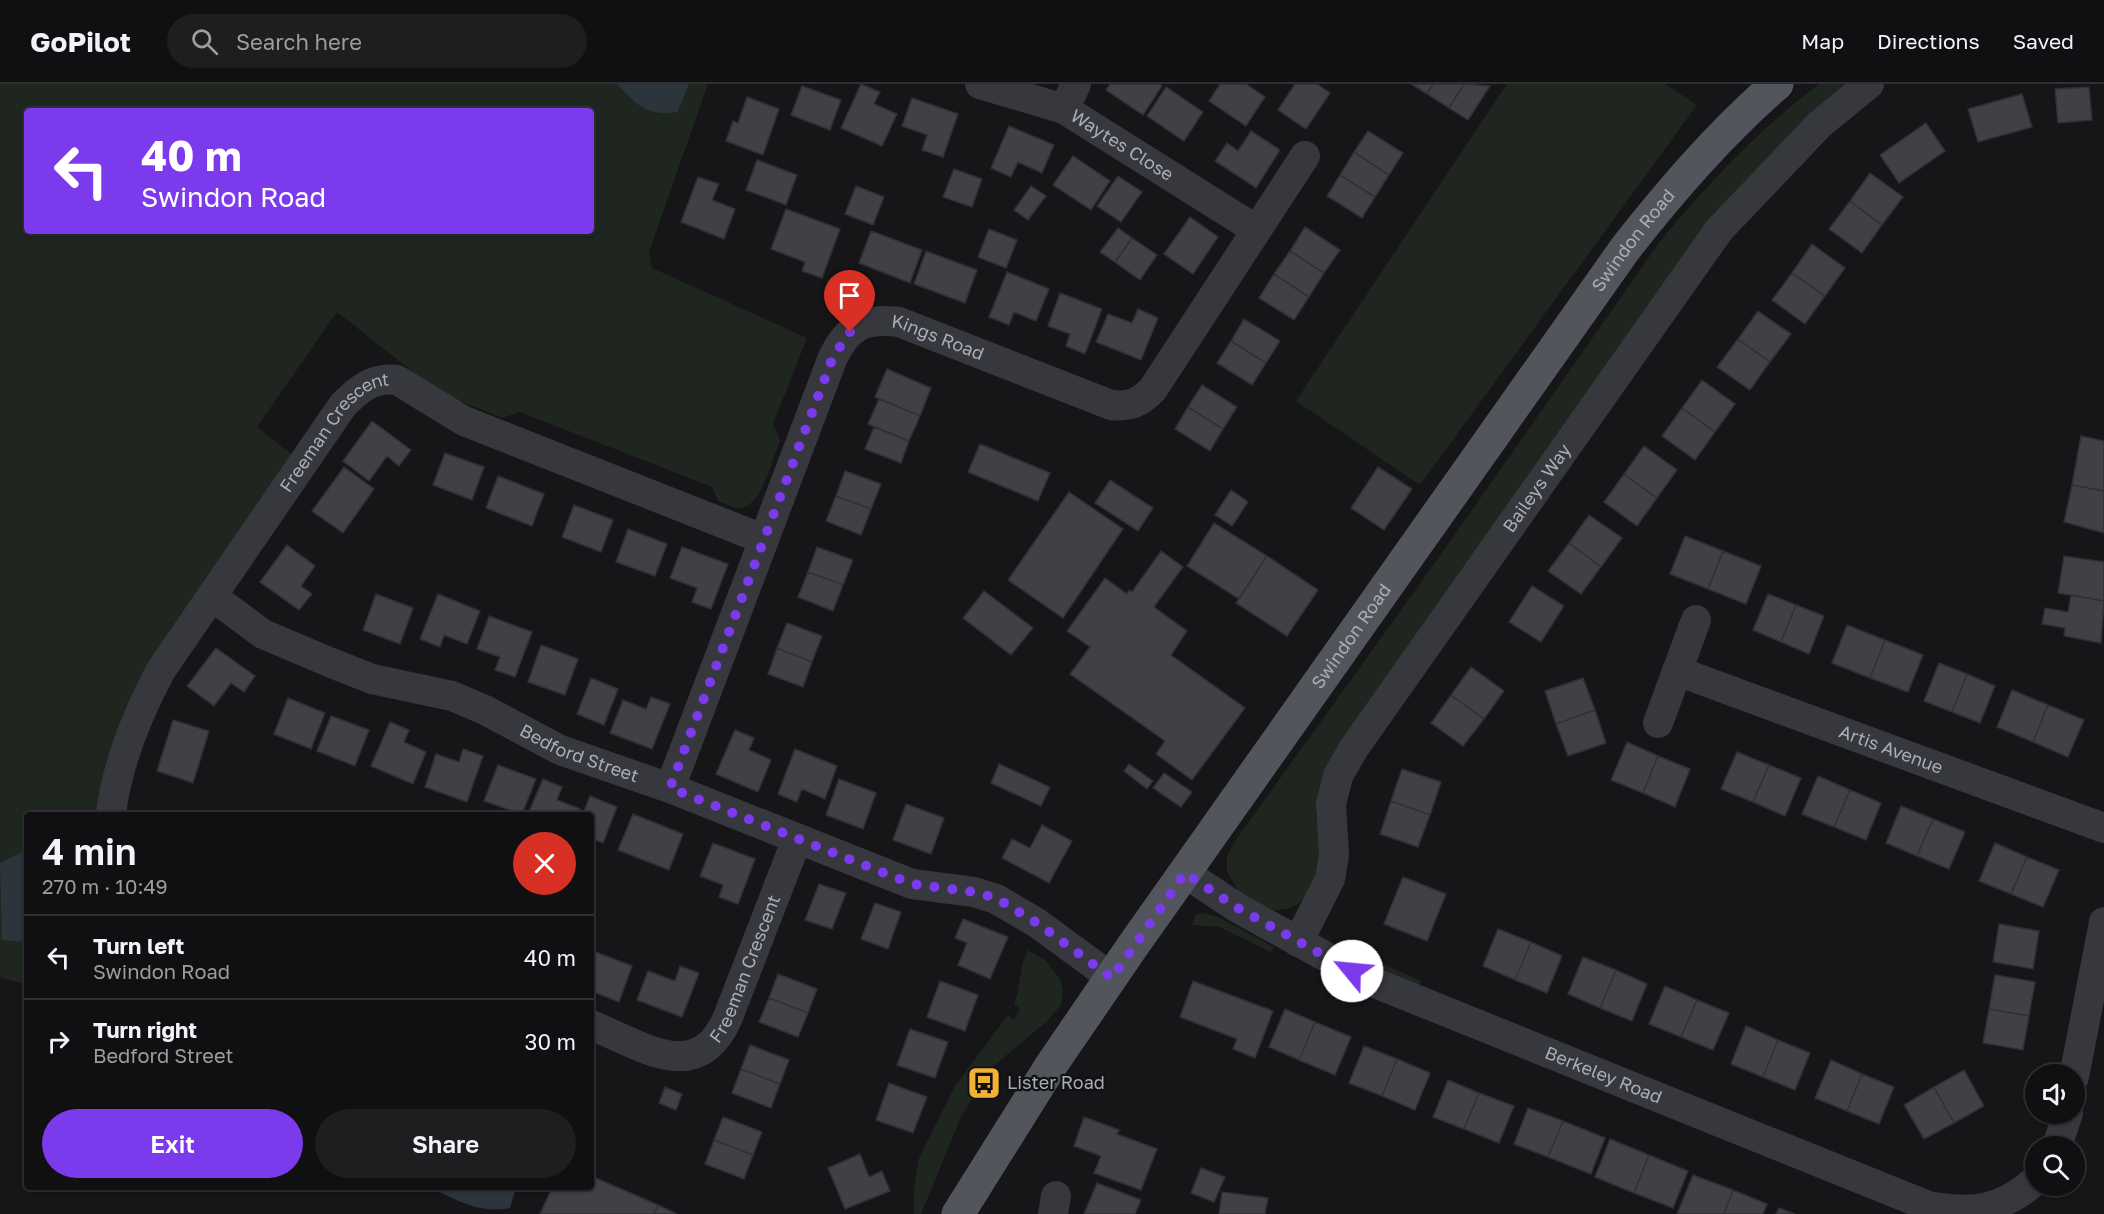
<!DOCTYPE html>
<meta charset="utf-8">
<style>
:root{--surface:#101012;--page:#1e1e20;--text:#f1f3f6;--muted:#9c9d9f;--line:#303032;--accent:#7c3aed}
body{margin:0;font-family:"Golos Text",sans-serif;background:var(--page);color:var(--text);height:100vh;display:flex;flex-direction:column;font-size:22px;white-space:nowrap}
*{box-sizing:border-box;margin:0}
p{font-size:20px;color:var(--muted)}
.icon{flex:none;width:33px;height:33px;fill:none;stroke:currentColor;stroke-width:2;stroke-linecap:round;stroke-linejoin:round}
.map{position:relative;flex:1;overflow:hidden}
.sheet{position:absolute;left:24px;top:728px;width:570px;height:378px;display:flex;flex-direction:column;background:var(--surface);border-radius:6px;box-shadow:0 2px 4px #0004,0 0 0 2px var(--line)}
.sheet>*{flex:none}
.banner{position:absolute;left:24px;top:24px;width:570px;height:126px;border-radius:6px;box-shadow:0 2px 4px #0004,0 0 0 2px var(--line);background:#7c3aed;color:#fff;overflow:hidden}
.tools{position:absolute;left:2025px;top:980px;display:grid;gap:12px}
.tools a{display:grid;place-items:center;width:60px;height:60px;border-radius:50%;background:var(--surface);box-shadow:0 2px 4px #0004,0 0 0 2px var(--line);font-size:30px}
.pin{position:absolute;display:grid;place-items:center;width:51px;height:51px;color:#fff;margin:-62px -26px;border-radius:50% 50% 50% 0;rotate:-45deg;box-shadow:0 0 6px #0007}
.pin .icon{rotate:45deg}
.me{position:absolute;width:66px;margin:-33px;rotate:298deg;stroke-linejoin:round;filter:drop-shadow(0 0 4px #0008)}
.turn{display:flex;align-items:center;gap:21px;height:126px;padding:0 18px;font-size:27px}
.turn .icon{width:78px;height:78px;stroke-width:2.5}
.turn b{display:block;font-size:42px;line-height:51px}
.round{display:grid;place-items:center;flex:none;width:63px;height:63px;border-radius:32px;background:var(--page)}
.head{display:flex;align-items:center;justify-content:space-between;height:102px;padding:0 18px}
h1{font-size:36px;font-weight:600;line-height:45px}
.cta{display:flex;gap:12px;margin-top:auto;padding:12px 18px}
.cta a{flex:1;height:69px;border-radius:36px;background:var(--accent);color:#fff;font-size:24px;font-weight:600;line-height:69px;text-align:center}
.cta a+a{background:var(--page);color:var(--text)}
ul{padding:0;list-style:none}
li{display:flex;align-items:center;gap:18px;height:84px;padding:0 18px;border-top:2px solid var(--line)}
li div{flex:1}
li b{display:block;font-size:22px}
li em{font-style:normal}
header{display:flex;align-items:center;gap:36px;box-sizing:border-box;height:84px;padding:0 30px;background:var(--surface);border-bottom:2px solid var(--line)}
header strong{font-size:28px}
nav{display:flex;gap:33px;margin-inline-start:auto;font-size:21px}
.search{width:420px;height:54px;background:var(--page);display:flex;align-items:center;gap:15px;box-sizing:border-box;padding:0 21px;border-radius:33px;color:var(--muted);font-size:22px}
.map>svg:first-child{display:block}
</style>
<header>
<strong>GoPilot</strong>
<div class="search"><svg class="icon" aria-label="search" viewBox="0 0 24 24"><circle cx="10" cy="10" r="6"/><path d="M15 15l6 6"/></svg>Search here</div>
<nav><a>Map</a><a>Directions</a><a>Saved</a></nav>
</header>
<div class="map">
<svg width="2104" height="1130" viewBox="0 0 2104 1130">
<rect width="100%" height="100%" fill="#161618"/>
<!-- green -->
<path fill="#1e261f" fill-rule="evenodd" d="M0,0H708L649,168L652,184L807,254L773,340L780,356C773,373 761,423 741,424C734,425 725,419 718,417L712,403L520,328L502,334L437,307L337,228L257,343L292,371C269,405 247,440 223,474C167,552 108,632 96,730H27V901L0,893ZM27,27H591V147H27Z
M1507,0H1665L1697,21L1420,401L1296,317Z
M1819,0H1853L1793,52L1324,698L1316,730L1322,776L1306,814L1291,824L1271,827L1242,813L1227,788V772L1235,757L1432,483L1661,156C1708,100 1760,44 1819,0Z
M1204,829L1218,833L1274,863L1271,868L1219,843L1192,841L1196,830Z
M1349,861L1357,868L1421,897L1417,904L1344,868Z
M1028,866L1046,877L1060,896L1063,905L1061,921L1046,938L978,995L973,1013L961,1033L921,1130H914V1104L919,1074L955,1002L1008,931L1014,935L1020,925L1014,920C1021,902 1019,883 1028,866Z"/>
<!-- water -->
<path fill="#2c353c" d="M617,0H689L677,28C648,33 635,20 617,0Z
M21,769L27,770V851L22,858L2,856L0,779Z
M429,1103H516L510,1124C479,1130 457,1116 429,1103Z"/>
<!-- building -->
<path fill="#404145" stroke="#303034" stroke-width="1.5" d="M861,0L880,8L874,20L897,30L882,62L841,44Z
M1110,0H1159L1162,2L1143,31L1106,6Z
M1220,0H1246L1265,13L1246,42L1209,17Z
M1295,0H1317L1330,9L1306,45L1278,26Z
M1411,0H1433L1427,10Z
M1433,0H1464L1449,24L1427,10Z
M1464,0L1490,2L1468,36L1449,24Z
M802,2L841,16L830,46L791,31Z
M1166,3L1203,28L1184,57L1147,32Z
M2089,3L2092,36L2058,39L2055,5Z
M2022,10L2032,43L1978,58L1968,25Z
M747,13L779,25L763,71L726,57L733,37L738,39Z
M912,14L958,30L943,73L922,66L927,51L902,42Z
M1926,39L1945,67L1899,99L1880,71Z
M1009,42L1054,61L1042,89L1018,78L1011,93L991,84Z
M1251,47L1280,66L1256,104L1215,77L1227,59L1238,67Z
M1368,47L1403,69L1389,91L1354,68Z
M1354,68L1389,91L1375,113L1340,91Z
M1073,72L1110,97L1091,126L1053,101Z
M757,76L797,91L786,121L746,106Z
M954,85L982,95L972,123L943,113Z
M1870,89L1903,113L1882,141L1850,117Z
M1340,91L1375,113L1362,134L1327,112Z
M1118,92L1142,108L1121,138L1097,122Z
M698,93L719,100L712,116L735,125L724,155L681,138Z
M856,102L884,113L873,141L845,130Z
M1031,102L1046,112L1028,136L1014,126Z
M1850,117L1882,141L1862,169L1829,145Z
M786,125L840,145L822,194L802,187L805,178L771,165Z
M1190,133L1218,153L1193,190L1164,170Z
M1305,143L1340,166L1324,189L1290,167Z
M1118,144L1132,154L1115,178L1100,168Z
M989,145L1017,156L1006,184L978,173Z
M871,147L922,166L910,199L859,179Z
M1132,154L1157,171L1140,196L1115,178Z
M1812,160L1845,184L1825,212L1792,189Z
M926,167L977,186L965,219L914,200Z
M1290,167L1324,189L1309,213L1274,190Z
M1007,188L1049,205L1036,237L1014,228L1009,241L989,233Z
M1792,189L1825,212L1805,240L1772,216Z
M1274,190L1309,213L1294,236L1259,214Z
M1060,209L1102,225L1085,270L1066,262L1070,250L1048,242Z
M1138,225L1158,234L1141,276L1096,258L1108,230L1132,239Z
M1758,227L1791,250L1770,278L1738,255Z
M1244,235L1280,257L1266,279L1231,257Z
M1738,255L1770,278L1750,306L1717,283Z
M1231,257L1266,279L1252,301L1217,279Z
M887,285L931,304L920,332L875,313Z
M1702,296L1735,320L1715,348L1682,324Z
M1202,301L1237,323L1223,345L1188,323Z
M879,315L920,332L909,357L868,340Z
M1188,323L1223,345L1210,367L1175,345Z
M1682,324L1715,348L1695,376L1662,352Z
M372,337L411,366L399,382L387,372L369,397L343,377Z
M874,343L909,357L901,379L865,365Z
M2081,352L2104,357V407L2072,401Z
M980,360L1050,389L1038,417L968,388Z
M1644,362L1677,386L1657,414L1624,390Z
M445,369L484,383L472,416L433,401Z
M344,383L374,405L343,449L312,427Z
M1378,383L1412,405L1384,446L1351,424Z
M845,387L881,400L871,425L836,412Z
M1624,390L1657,414L1637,442L1604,418Z
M498,392L544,410L532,442L486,424Z
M1110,396L1153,424L1138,447L1095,419Z
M2072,401L2104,407V449L2064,438Z
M1231,406L1248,418L1232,442L1215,431Z
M1069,408L1123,445L1063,534L1008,496Z
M836,412L871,425L861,451L826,437Z
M574,421L613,436L601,468L562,453Z
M1589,431L1622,454L1601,483L1569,459Z
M1214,439L1267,472L1239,515L1187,482Z
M628,445L667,460L655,492L616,478Z
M1685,452L1723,467L1708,505L1670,490Z
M1569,459L1601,483L1581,510L1548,487Z
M287,461L315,482L301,502L312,510L299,526L260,498Z
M682,463L728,480L711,525L692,518L697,504L670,494Z
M817,463L853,476L843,501L808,488Z
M1161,467L1183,483L1154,523L1187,547L1171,571L1245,624L1192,696L1156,670L1165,657L1070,590L1090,563L1067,547L1105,494L1127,510L1129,506L1132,508Z
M1723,467L1761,482L1746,520L1708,505Z
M1267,472L1318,506L1287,552L1236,519Z
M2064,472L2104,478V517L2058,509Z
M808,488L843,501L833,527L798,513Z
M1532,502L1564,522L1541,558L1509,538Z
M984,507L1033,544L1011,571L963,534Z
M376,510L413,524L400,560L363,546Z
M438,510L480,527L467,560L444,551L440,563L420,555Z
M1768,510L1796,521L1781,558L1753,546Z
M2071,511L2104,517L2101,559L2064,552L2065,544L2042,540L2045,524L2068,528Z
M1796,521L1824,532L1809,570L1781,558Z
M489,532L532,548L515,593L495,586L500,573L477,565Z
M787,539L822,552L812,578L777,564Z
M1847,541L1885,556L1870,594L1832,579Z
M1885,556L1923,571L1908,608L1870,594Z
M541,561L578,575L565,611L528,598Z
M216,564L255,592L244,608L231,599L214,622L187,602Z
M777,564L812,578L803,603L768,590Z
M1939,579L1967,590L1952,628L1924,617Z
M1471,583L1504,607L1484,635L1451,611Z
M1967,590L1995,602L1980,639L1952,628Z
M591,594L618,605L604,641L577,630Z
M1583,594L1595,626L1556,640L1545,607Z
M2012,606L2048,621L2033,658L1997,643Z
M1451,611L1484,635L1463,662L1431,639Z
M651,613L670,620L652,665L610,649L623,616L646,625Z
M288,614L325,629L311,665L274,650Z
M2048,621L2084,636L2068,673L2033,658Z
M1595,626L1606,659L1568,672L1556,640Z
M331,632L369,646L355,682L317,667Z
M173,636L209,647L193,699L157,687Z
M390,638L409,646L404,658L426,668L413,700L371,682Z
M735,646L754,654L749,666L771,676L758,708L716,690Z
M1627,658L1658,672L1643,709L1611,696Z
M463,665L483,672L467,718L425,703L436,670L459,678Z
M795,665L837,682L825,715L802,705L797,718L778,710Z
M1737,668L1769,681L1753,718L1721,705Z
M1658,672L1690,685L1675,723L1643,709Z
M999,680L1050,703L1041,722L991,699Z
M1129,680L1153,697L1147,705L1124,687Z
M498,681L536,695L522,730L484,717Z
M1769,681L1801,694L1785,732L1753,718Z
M1402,685L1441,698L1430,731L1391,717Z
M1164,689L1192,708L1181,723L1153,704Z
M1818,692L1850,706L1834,743L1802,730Z
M543,695L562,703L557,716L580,725L577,730H528Z
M839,695L876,709L863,745L826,731Z
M1850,706L1881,719L1866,756L1834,743Z
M590,712L617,723L603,759L591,754V730H583Z
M1391,717L1430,731L1418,763L1380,750Z
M906,720L944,734L931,770L893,756Z
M1901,722L1933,735L1917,772L1886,759Z
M633,730L683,750L669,786L618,766Z
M1933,735L1965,748L1949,785L1917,772Z
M1042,741L1072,757L1049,799L1002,774L1012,755L1030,764Z
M713,759L755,775L738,820L719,813L723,801L700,792Z
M1995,759L2027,773L2011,810L1979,797Z
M2027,773L2059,786L2043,823L2011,810Z
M1403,793L1446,810L1427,857L1384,840Z
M819,800L846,809L832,845L805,836Z
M875,819L901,828L888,865L861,855Z
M963,835L1008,853L990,895L958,881L967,859L955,854Z
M1999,840L2039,847L2033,885L1993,878Z
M1498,845L1531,858L1515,896L1483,882Z
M1531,858L1562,872L1547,909L1515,896Z
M593,867L632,882L619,918L591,907Z
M1583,873L1616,886L1600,924L1568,910Z
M680,882L699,889L682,933L637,916L648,887L675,897Z
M1616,886L1647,900L1632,937L1600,924Z
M778,890L817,905L808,929L769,914Z
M1995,891L2035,898L2029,932L1989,925Z
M940,897L978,911L965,947L927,933Z
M1193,897L1273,927L1255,974L1233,965L1237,955L1180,933Z
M1665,902L1697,916L1681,953L1649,940Z
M769,914L808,929L798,953L759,938Z
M1697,916L1729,929L1713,966L1681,953Z
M1285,925L1315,938L1299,976L1269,963Z
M1989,925L2029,932L2023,966L1983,959Z
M1315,938L1351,953L1335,991L1299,976Z
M1746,942L1778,956L1763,993L1731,980Z
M910,945L948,958L935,994L897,981Z
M1778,956L1810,969L1795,1006L1763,993Z
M750,961L789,976L780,1000L741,985Z
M1364,962L1397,975L1382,1012L1349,999Z
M1397,975L1430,989L1415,1026L1382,1012Z
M1831,976L1862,990L1847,1027L1815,1014Z
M741,985L780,1000L771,1024L732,1009Z
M1964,986L1984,1022L1954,1039L1934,1003Z
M1862,990L1894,1003L1879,1040L1847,1027Z
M1448,996L1479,1009L1464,1045L1433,1033Z
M889,999L927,1013L913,1049L876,1036Z
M665,1003L682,1010L676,1026L659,1019Z
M1934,1003L1954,1039L1924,1055L1904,1021Z
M1479,1009L1514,1022L1499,1059L1464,1045Z
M1528,1024L1563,1037L1548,1073L1514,1060Z
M723,1033L762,1048L753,1071L714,1056Z
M1084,1033L1119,1046L1117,1050L1157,1065L1141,1106L1094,1089L1101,1072L1074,1062Z
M1563,1037L1605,1054L1591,1090L1548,1073Z
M1610,1055L1649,1071L1634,1109L1595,1093Z
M714,1056L753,1071L744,1095L705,1080Z
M860,1070L869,1093L882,1087L890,1107L845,1125L828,1084Z
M1649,1071L1688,1087L1673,1124L1634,1109Z
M1201,1084L1225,1093L1214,1118L1191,1109Z
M1693,1091L1733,1106L1724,1130H1677Z
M591,1092L658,1121L654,1130H540L553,1102H591Z
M1097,1099L1141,1116L1135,1130H1084Z
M1733,1106L1767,1120L1763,1130H1724Z
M1222,1108L1268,1114L1265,1130H1219Z
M658,1121L677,1130H654Z
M1779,1124L1795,1130H1776Z"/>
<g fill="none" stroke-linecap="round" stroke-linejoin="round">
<!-- street -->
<g stroke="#37383d" stroke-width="30">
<path id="s1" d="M980,0L1064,25L1255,145"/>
<path d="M1064,25L1076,0"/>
<path id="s2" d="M213,513L263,550L329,578L372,595L452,612L485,626L560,666L670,704L912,800L974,808L996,815L1037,839L1112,894"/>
<path id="s3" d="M1677,587L2104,744"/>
<path d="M1658,639L1696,536"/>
<path id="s4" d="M670,704L833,273C849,241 865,234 899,238L1111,321C1129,323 1140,319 1153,305L1305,72"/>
<path id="s5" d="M111,730C117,680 137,631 161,586L343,321C359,305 373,293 397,296L464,337L763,455"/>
<path id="s6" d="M1185,789L1236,823L1370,897L1928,1122C1972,1130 2001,1127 2036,1096"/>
<path id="s7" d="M1298,858L1330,795L1334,771L1331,720L1338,692L1354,664L1719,146L1820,40L1869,0"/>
<path id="s8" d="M591,941C643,962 698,1003 728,933L797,755"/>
<path d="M2074,993L2104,838"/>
<path d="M2057,1062L2068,1029"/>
<path d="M1053,1130L1056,1112"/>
</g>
<!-- primary -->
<path stroke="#53555c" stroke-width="33" id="s9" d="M958,1130L1052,980L1132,863L1625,165C1671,106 1720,49 1777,0"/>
</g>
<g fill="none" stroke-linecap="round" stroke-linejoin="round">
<!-- route -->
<path stroke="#7c3aed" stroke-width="10" stroke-dasharray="0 18" d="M850,248L833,273L670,704L912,800L974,808L996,814L1037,839L1112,894L1185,789L1236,823L1352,887"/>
</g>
<!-- icons -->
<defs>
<g id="bus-square" transform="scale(1.725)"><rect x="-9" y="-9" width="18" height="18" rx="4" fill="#f2b134" stroke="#111113"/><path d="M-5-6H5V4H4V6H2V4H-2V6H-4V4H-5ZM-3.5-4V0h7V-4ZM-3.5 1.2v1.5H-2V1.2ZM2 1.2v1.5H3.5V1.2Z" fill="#111"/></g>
</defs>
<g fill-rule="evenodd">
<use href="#bus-square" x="984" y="999"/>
</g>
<g text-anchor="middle" stroke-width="4.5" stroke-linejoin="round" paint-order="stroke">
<!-- street labels -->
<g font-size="18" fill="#a8adb8" stroke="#111113">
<text dy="6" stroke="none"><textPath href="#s1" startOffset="156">Waytes Close</textPath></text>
<text dy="6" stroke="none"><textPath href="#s9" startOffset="1185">Swindon Road</textPath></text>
<text dy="6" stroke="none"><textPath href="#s4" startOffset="584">Kings Road</textPath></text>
<text dy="6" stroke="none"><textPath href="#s5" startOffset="450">Freeman Crescent</textPath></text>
<text dy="6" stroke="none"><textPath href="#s7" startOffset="525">Baileys Way</textPath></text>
<text dy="6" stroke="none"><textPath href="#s9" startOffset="699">Swindon Road</textPath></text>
<text dy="6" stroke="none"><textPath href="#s3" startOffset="228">Artis Avenue</textPath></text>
<text dy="6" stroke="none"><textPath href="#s2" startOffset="402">Bedford Street</textPath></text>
<text dy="6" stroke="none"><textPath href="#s8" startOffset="212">Freeman Crescent</textPath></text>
<text dy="6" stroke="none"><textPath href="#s6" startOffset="466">Berkeley Road</textPath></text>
</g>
<!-- poi labels -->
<g font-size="18" fill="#a8adb8" stroke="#111113" text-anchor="start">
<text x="1007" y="1005">Lister Road</text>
</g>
</g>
</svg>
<div class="tools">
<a><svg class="icon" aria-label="sound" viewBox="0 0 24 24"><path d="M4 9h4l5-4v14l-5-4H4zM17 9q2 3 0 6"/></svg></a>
<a><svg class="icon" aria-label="search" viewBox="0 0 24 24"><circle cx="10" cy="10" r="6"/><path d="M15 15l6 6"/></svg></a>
</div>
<div class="pin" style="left:850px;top:248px;background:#d93025"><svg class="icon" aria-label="arrive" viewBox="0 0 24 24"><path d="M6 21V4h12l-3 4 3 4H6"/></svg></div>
<svg class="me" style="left:1352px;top:887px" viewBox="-20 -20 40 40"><circle r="19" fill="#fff"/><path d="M0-13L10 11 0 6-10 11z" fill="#7c3aed"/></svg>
<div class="banner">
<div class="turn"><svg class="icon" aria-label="left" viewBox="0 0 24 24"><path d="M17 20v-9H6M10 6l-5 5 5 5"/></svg><div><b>40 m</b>Swindon Road</div></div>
</div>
<section class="sheet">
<div class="head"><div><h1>4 min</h1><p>270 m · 10:49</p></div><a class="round" style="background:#d93025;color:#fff"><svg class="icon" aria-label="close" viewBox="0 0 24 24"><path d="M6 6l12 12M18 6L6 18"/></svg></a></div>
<ul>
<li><svg class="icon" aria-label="left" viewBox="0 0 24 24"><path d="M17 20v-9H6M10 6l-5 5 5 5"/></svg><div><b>Turn left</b><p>Swindon Road</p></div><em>40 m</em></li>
<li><svg class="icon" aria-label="right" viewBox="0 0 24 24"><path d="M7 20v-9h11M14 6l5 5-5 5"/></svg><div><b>Turn right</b><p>Bedford Street</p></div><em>30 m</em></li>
</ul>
<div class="cta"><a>Exit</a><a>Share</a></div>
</section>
</div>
